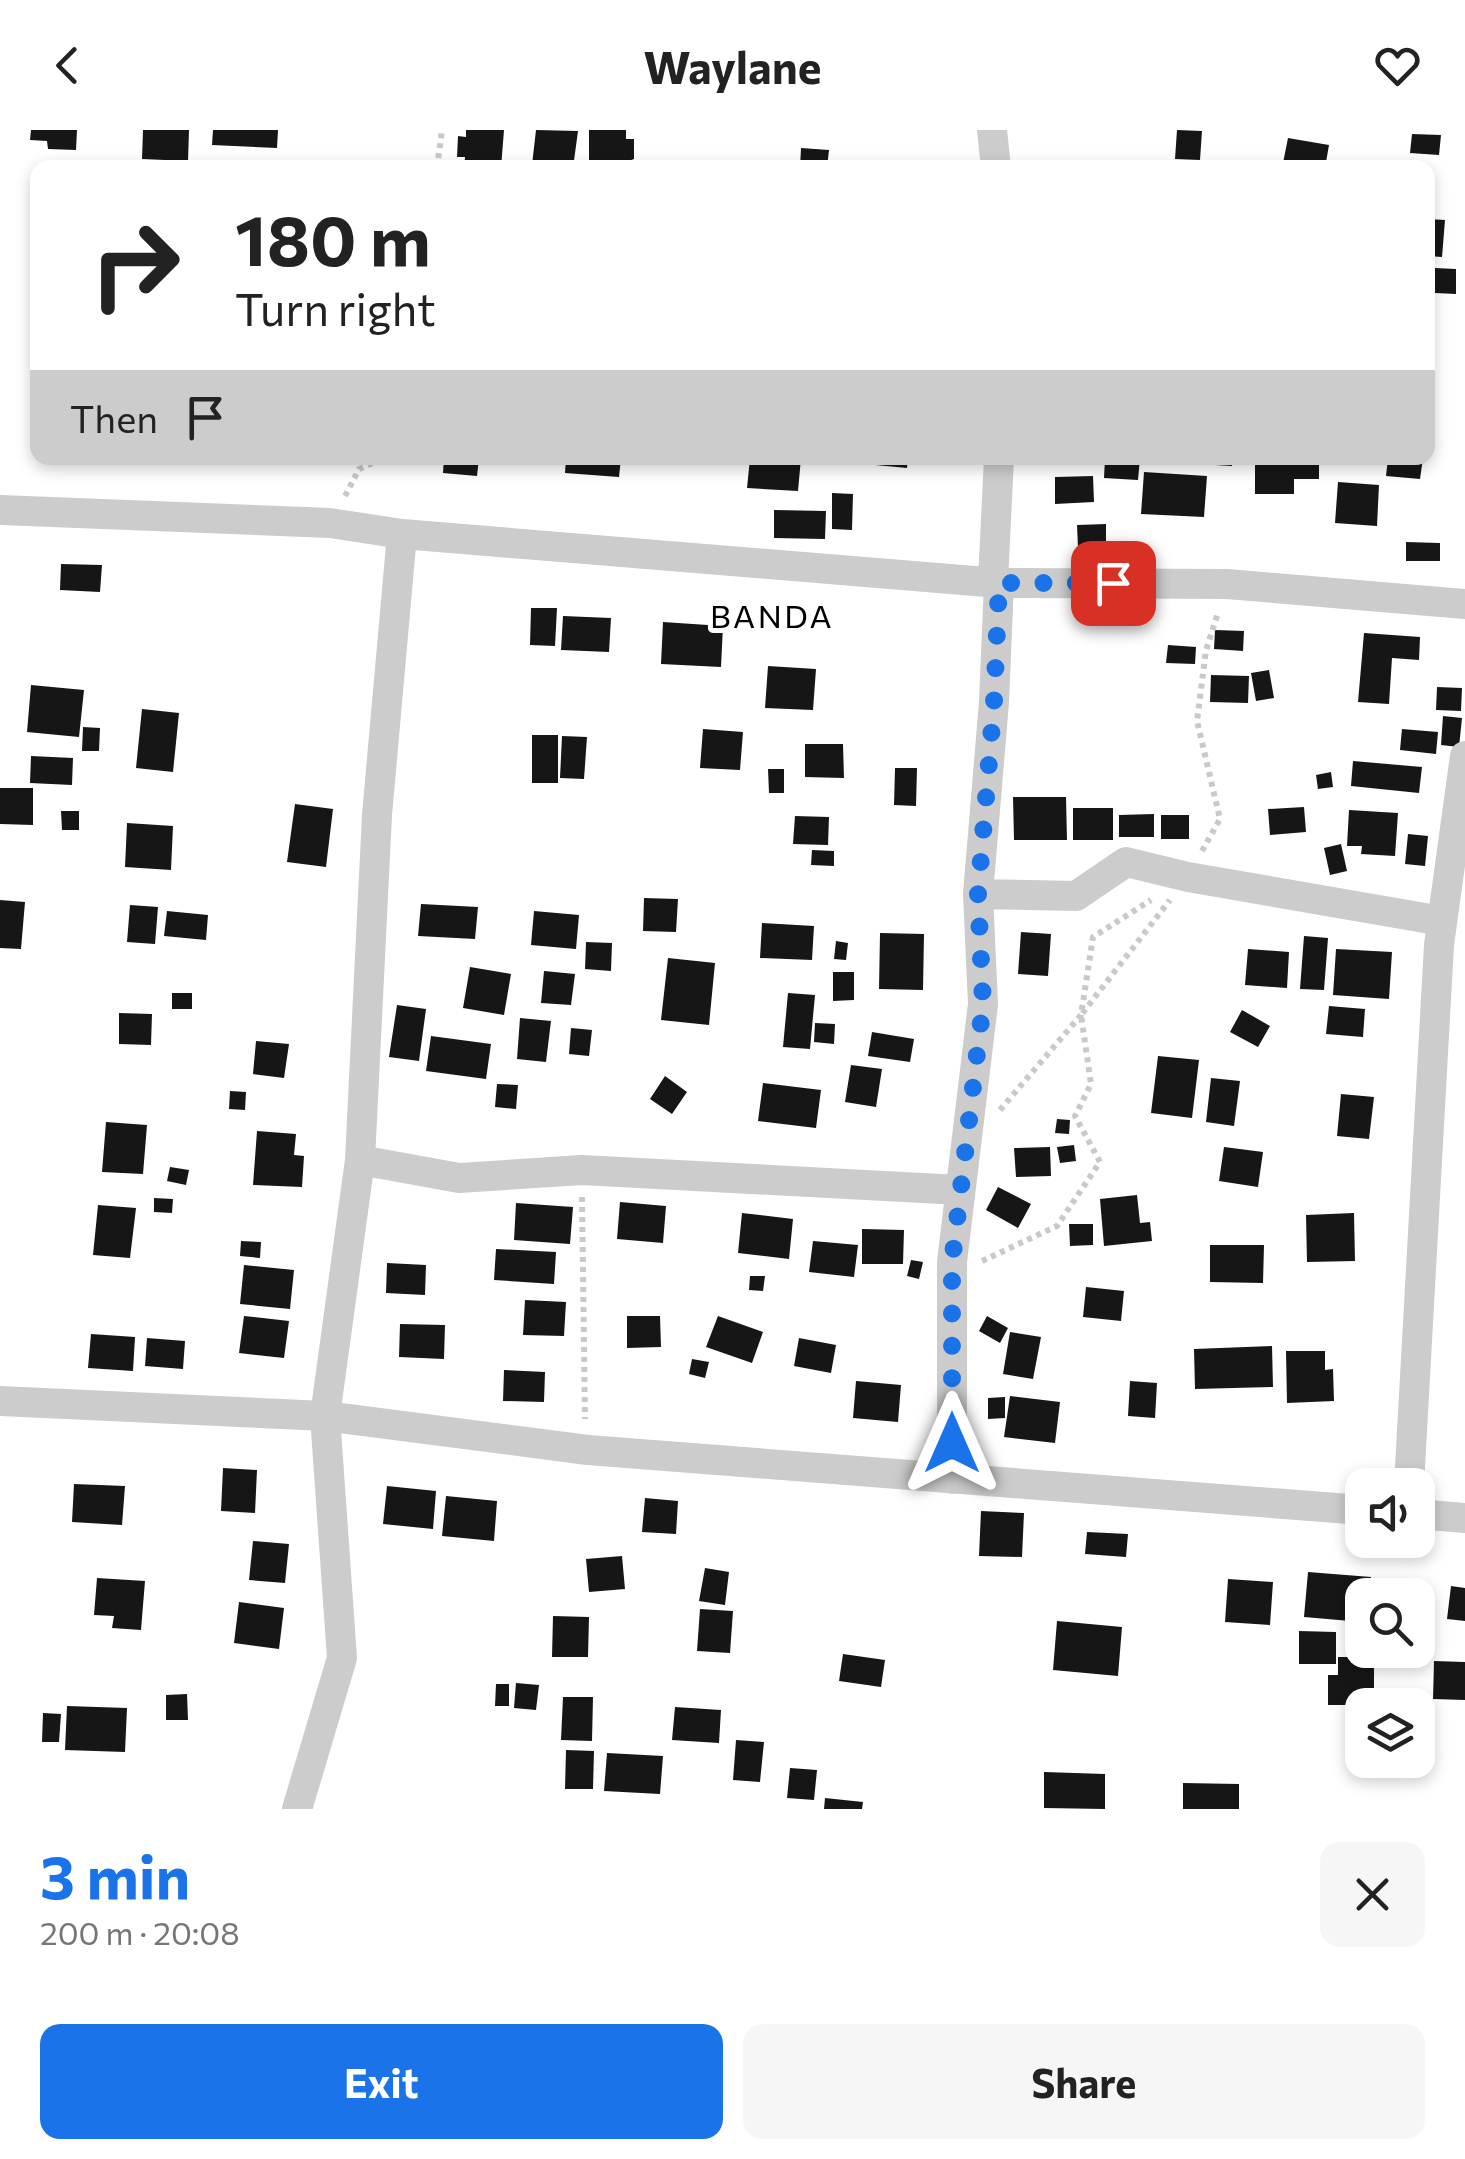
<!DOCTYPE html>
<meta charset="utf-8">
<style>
:root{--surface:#fff;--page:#f6f6f6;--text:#222;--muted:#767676;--accent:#1a73e8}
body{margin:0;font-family:Commissioner,sans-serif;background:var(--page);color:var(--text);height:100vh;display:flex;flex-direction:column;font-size:38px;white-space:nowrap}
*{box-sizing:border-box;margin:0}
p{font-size:32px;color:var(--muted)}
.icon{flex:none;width:55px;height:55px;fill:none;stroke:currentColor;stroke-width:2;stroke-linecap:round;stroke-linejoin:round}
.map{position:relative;height:1679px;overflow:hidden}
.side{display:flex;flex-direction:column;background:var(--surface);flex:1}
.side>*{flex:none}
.banner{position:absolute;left:30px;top:30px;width:1405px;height:305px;border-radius:20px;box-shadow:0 5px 15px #0003;background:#fff;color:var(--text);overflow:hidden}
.tools{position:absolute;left:1345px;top:1338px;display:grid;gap:20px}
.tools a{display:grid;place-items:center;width:90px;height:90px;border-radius:20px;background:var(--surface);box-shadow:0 5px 15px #0003;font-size:50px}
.pin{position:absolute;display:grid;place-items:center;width:85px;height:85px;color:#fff;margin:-42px;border-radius:20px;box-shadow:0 5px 15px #0006}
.me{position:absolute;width:110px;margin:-55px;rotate:0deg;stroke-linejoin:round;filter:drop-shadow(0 0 8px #0008)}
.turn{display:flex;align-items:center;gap:35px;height:210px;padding:0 40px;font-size:45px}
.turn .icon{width:130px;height:130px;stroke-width:2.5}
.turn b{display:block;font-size:70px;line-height:85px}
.then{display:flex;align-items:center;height:95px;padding:0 40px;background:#0003;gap:20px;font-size:38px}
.round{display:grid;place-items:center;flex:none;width:105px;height:105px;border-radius:20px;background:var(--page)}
.overview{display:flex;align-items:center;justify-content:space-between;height:170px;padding:0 40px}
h1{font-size:60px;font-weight:700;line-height:75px;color:var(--accent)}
.action{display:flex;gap:20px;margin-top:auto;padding:20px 40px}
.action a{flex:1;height:115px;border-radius:20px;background:var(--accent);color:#fff;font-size:40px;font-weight:700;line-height:115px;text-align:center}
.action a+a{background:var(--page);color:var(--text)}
header{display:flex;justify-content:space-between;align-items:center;height:130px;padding:0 40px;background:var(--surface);font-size:45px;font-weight:700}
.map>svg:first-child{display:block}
</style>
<header><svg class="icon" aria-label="back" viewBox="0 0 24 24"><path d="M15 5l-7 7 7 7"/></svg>Waylane<svg class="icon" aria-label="heart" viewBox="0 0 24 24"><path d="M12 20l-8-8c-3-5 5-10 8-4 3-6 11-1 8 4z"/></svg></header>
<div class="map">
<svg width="1465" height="1679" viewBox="0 0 1465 1679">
<rect width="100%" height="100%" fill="#fff"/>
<!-- building -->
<path fill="#161616" d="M31,0H77L76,20L48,19L47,11L30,10Z
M143,0H189L188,31L142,29Z
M213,0H278L277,18L212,15Z
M466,0H504L501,38H464L465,27H457L458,6L466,7Z
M536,0L578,1L573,38L532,35Z
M589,0H626V9H634V29L626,32V38H589Z
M1177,0L1202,1L1200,30L1175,29Z
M1412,4L1441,5L1439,25L1410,23Z
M1288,8L1329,15L1325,38H1282Z
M801,18L829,20L827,38H800Z
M1428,89L1445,90L1442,127L1428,126Z
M1435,138L1456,139V164L1435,163Z
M444,328H479L477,346L443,343Z
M566,328H621L619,347L565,343Z
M750,328H801L798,361L747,358Z
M866,328H908L907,338L865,334Z
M1105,328H1140L1138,350L1104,348Z
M1198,328H1233L1232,336L1197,334Z
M1255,328H1319V349H1294V364H1255Z
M1388,328H1423L1420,349L1386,346Z
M1144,342L1207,346L1204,387L1141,384Z
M1093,346L1094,372L1055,374V347Z
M1338,352L1379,355L1377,396L1335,393Z
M832,363L853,364L852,400L832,399Z
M774,380L826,381L825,409L774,408Z
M1106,394V417L1078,418L1077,395Z
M1406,412L1440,413V431H1406Z
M61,434L102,435L100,462L60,460Z
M531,478H557L555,516L530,515Z
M563,486L611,488L609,522L561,520Z
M663,492L723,496L721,537L661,534Z
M1215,500L1244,501L1243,521L1214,519Z
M1364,503L1420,507L1419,530L1392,528L1389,574L1358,572Z
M1168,515L1196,517L1195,534L1166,533Z
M768,536L816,539L813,580L765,578Z
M1269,540L1274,568L1256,571L1251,543Z
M1211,545L1249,546L1248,573L1210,572Z
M31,555L84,560L79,607L27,602Z
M1437,557L1462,558L1461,581L1436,580Z
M142,579L179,583L173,642L136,638Z
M1443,586L1462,588L1459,617L1441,615Z
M83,597L100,598L99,621H82Z
M703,599L743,602L740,640L700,638Z
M1402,599L1438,602L1436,624L1400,620Z
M532,605H558V653H532Z
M562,606L587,607L584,649L560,648Z
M805,614H843L844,648L805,647Z
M31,626L73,628L72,655L30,653Z
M1353,631L1422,637L1419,663L1351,656Z
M895,638H917L916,676L894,675Z
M768,639H784V663H769Z
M1331,642L1333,657L1318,659L1316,645Z
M0,658H33V695L0,694Z
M1013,667H1066L1067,710H1014Z
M295,674L333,679L326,737L287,732Z
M1304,677L1306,702L1270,705L1268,679Z
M1073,678H1113V710H1073Z
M1349,680L1398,683L1395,726L1361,724L1362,716H1347Z
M61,681H79V700H62Z
M1154,684V707H1119V685Z
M1161,685H1189V709H1161Z
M795,686L829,687L828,715L793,714Z
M127,693L173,696L171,740L125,737Z
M1408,704L1428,706L1425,736L1405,734Z
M1341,714L1347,741L1330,745L1324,718Z
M812,720L834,721V736L811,735Z
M644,768L678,769L676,802L643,801Z
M0,770L25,772L21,819L0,818Z
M421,774L478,777L475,809L418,806Z
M130,775L158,777L155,814L127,812Z
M167,781L208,785L206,810L164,806Z
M534,781L579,785L576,819L531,815Z
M762,793L814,796L812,830L760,828Z
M1021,802L1051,804L1048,846L1018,844Z
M880,803L924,804L923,860L879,859Z
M1304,806L1328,808L1324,860L1300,859Z
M836,811L848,813L846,830L834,829Z
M586,812L612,813L611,841L585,839Z
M1248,819L1289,822L1287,858L1245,855Z
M1336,819L1392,822L1389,869L1333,865Z
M668,828L715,833L709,895L661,890Z
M470,837L511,844L504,885L463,878Z
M544,841L575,844L571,875L541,873Z
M833,842H854V870L833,871Z
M172,863H192V879H172Z
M788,863L815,865L810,919L783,917Z
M397,875L426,879L419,931L389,927Z
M1329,876L1365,879L1363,907L1326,904Z
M1242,880L1270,896L1258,917L1230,902Z
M119,883L152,884L151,915L119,914Z
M520,888L551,891L546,932L517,929Z
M815,893L835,894L834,914L814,912Z
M571,898L592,900L589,926L569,924Z
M872,902L914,909L910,932L868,926Z
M431,906L491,914L486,949L426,941Z
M256,911L289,914L284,948L253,944Z
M1158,926L1199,930L1192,988L1151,983Z
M851,935L882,939L876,977L845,972Z
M665,946L687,962L672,984L650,969Z
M1211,948L1240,951L1234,996L1206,992Z
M763,953L821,960L816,998L758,991Z
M497,954L518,955L516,979L495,977Z
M230,961L246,962L245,980L229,979Z
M1341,964L1374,967L1369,1009L1337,1006Z
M1057,989L1070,990L1069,1004L1055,1003Z
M106,992L147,995L143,1044L102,1042Z
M257,1001L296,1004L294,1025L304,1026L302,1057L253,1055Z
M1074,1015L1076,1031L1060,1033L1057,1017Z
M1050,1017L1051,1046L1016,1047L1014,1018Z
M1224,1017L1263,1022L1258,1057L1219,1051Z
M170,1037L189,1040L186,1055L167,1051Z
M998,1057L1031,1074L1018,1098L986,1080Z
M1137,1065L1140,1093L1150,1092L1152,1111L1104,1116L1100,1069Z
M154,1068L173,1069L172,1083L154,1082Z
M620,1072L666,1076L663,1113L617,1109Z
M516,1073L573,1077L570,1114L514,1110Z
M98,1075L136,1078L130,1128L93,1125Z
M742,1083L793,1089L789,1129L738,1123Z
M1354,1083L1355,1131L1307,1132L1306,1085Z
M1069,1094H1093V1115L1070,1116Z
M862,1099L904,1100L903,1134H862Z
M241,1111L261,1112L260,1128L240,1126Z
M813,1111L858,1115L854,1147L809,1142Z
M1210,1115H1264L1263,1153L1210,1152Z
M496,1119L556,1122L554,1154L494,1150Z
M911,1130L923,1132L919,1149L907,1146Z
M387,1133L426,1135L425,1165L386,1163Z
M244,1135L294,1140L290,1179L240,1174Z
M750,1146H765L763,1161L749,1160Z
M1086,1157L1124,1161L1121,1191L1083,1187Z
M525,1170L566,1172L564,1206L523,1205Z
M244,1186L289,1191L284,1228L239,1223Z
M627,1186H660L661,1217L627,1218Z
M718,1186L763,1202L752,1233L706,1217Z
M987,1186L1008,1198L1000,1213L979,1201Z
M400,1194L445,1195L444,1229L399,1227Z
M1010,1202L1041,1207L1033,1249L1003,1244Z
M91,1204L135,1207L133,1241L88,1238Z
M147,1208L185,1211L183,1239L145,1236Z
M799,1208L836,1215L831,1243L794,1236Z
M1272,1216L1273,1257L1195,1259L1194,1219Z
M1286,1221H1325V1240L1333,1239L1334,1271L1287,1273Z
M692,1229L709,1232L705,1248L689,1244Z
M504,1240L545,1242L544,1272L503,1271Z
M856,1251L901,1255L898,1292L853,1288Z
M1130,1251L1157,1253L1155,1288L1128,1286Z
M1010,1266L1060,1272L1055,1313L1004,1307Z
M1005,1267V1288L988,1289V1268Z
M223,1338L257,1340L255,1383L221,1381Z
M74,1354L125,1356L122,1395L72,1392Z
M387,1356L436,1361L433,1399L383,1394Z
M446,1366L497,1371L494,1411L442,1406Z
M645,1368L678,1371L676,1404L642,1402Z
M981,1381L1024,1383L1022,1427L979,1426Z
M1087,1402L1128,1404L1126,1427L1085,1424Z
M253,1411L289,1414L285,1453L249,1450Z
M622,1426L625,1459L589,1462L586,1429Z
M705,1438L729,1442L725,1475L699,1471Z
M1308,1442L1371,1447L1369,1465H1362V1492L1304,1487Z
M97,1448L145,1451L141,1500L112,1498L114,1486L94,1485Z
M1228,1449L1273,1452L1270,1495L1225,1492Z
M1451,1456L1465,1458V1491L1447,1489Z
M239,1472L284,1478L279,1519L234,1513Z
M700,1479L733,1481L730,1523L697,1521Z
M553,1486L589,1487L588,1527H552Z
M1057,1491L1122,1497L1118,1546L1053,1540Z
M1299,1501L1336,1502V1534H1299Z
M843,1524L885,1530L881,1557L839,1551Z
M1338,1527H1374V1575H1328V1545H1338Z
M1434,1531L1465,1532V1570L1433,1569Z
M516,1553L539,1555L536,1580L514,1578Z
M496,1554H509V1576H495Z
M187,1564L188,1590H166V1565Z
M563,1567H593L592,1611L561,1610Z
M67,1576L127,1578L125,1622L65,1620Z
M675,1577L721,1580L719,1613L672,1610Z
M43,1583L61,1584L59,1612H42Z
M736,1610L764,1612L760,1652L733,1650Z
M566,1620L594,1621L593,1659H565Z
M607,1623L663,1626L660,1664L604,1661Z
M790,1638L817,1640L814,1670L787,1668Z
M1044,1642L1105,1644V1679L1044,1678Z
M1183,1653L1239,1654V1679H1183Z
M825,1668L863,1672L862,1679H824Z"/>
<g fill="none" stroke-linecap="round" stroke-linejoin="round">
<!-- path -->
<path stroke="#c9c9c9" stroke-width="6" stroke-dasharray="5 5" stroke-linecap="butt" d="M437,38L442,0
M345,366L359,339L384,328
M1202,721L1220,689L1197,591L1206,520L1218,483
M1000,980L1081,885L1093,807L1151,770
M582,1067L585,1289
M982,1131L1057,1096L1100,1032L1075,986L1091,954L1081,885L1170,770"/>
<!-- street -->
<path stroke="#ccc" stroke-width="30" d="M992,0L996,38
M0,380L330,393L402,404L999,453L1227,454L1465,474
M993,451L999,328
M978,764L1076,766L1126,732L1188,747L1442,791
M360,1030L459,1048L582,1040L960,1060
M0,1271L325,1286L588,1320L1362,1380
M952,1349V1132L983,874L978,764L994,572L999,453
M1409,1355L1439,815L1465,626
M1418,1384L1465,1388
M297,1679L342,1528L325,1286L360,1030L377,685L402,404"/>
</g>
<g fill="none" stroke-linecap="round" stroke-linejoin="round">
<!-- route -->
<path stroke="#1a73e8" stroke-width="18" stroke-dasharray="0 32.4" d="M952,1313V1132L983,874L978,764L994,572L999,453H1113"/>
</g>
<g text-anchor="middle" stroke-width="10" stroke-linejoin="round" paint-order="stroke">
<!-- neighbourhood labels -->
<g font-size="32" letter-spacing="2.5" fill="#000" stroke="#fff">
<text x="772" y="498">BANDA</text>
</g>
</g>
</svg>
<div class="tools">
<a><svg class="icon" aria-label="sound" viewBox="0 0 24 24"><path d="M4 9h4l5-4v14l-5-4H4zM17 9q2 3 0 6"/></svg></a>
<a><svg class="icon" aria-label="search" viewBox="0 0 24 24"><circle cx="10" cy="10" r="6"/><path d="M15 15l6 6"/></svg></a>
<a><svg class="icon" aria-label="layers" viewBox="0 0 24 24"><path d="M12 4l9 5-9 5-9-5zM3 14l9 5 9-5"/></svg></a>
</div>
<div class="pin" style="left:1113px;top:453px;background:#d93025"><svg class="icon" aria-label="arrive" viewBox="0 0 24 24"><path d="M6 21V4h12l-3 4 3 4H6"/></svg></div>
<svg class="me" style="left:952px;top:1313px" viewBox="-20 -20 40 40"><path d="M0-17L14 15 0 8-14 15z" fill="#1a73e8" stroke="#fff" stroke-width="4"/></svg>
<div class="banner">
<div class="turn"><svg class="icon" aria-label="right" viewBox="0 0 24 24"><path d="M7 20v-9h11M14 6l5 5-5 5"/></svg><div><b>180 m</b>Turn right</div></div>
<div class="then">Then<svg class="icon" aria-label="arrive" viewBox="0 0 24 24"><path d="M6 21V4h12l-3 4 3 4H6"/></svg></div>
</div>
</div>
<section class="side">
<div class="overview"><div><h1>3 min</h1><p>200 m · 20:08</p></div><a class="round"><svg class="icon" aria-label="close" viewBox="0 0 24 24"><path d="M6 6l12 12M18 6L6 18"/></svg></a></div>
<div class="action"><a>Exit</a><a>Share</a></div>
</section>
